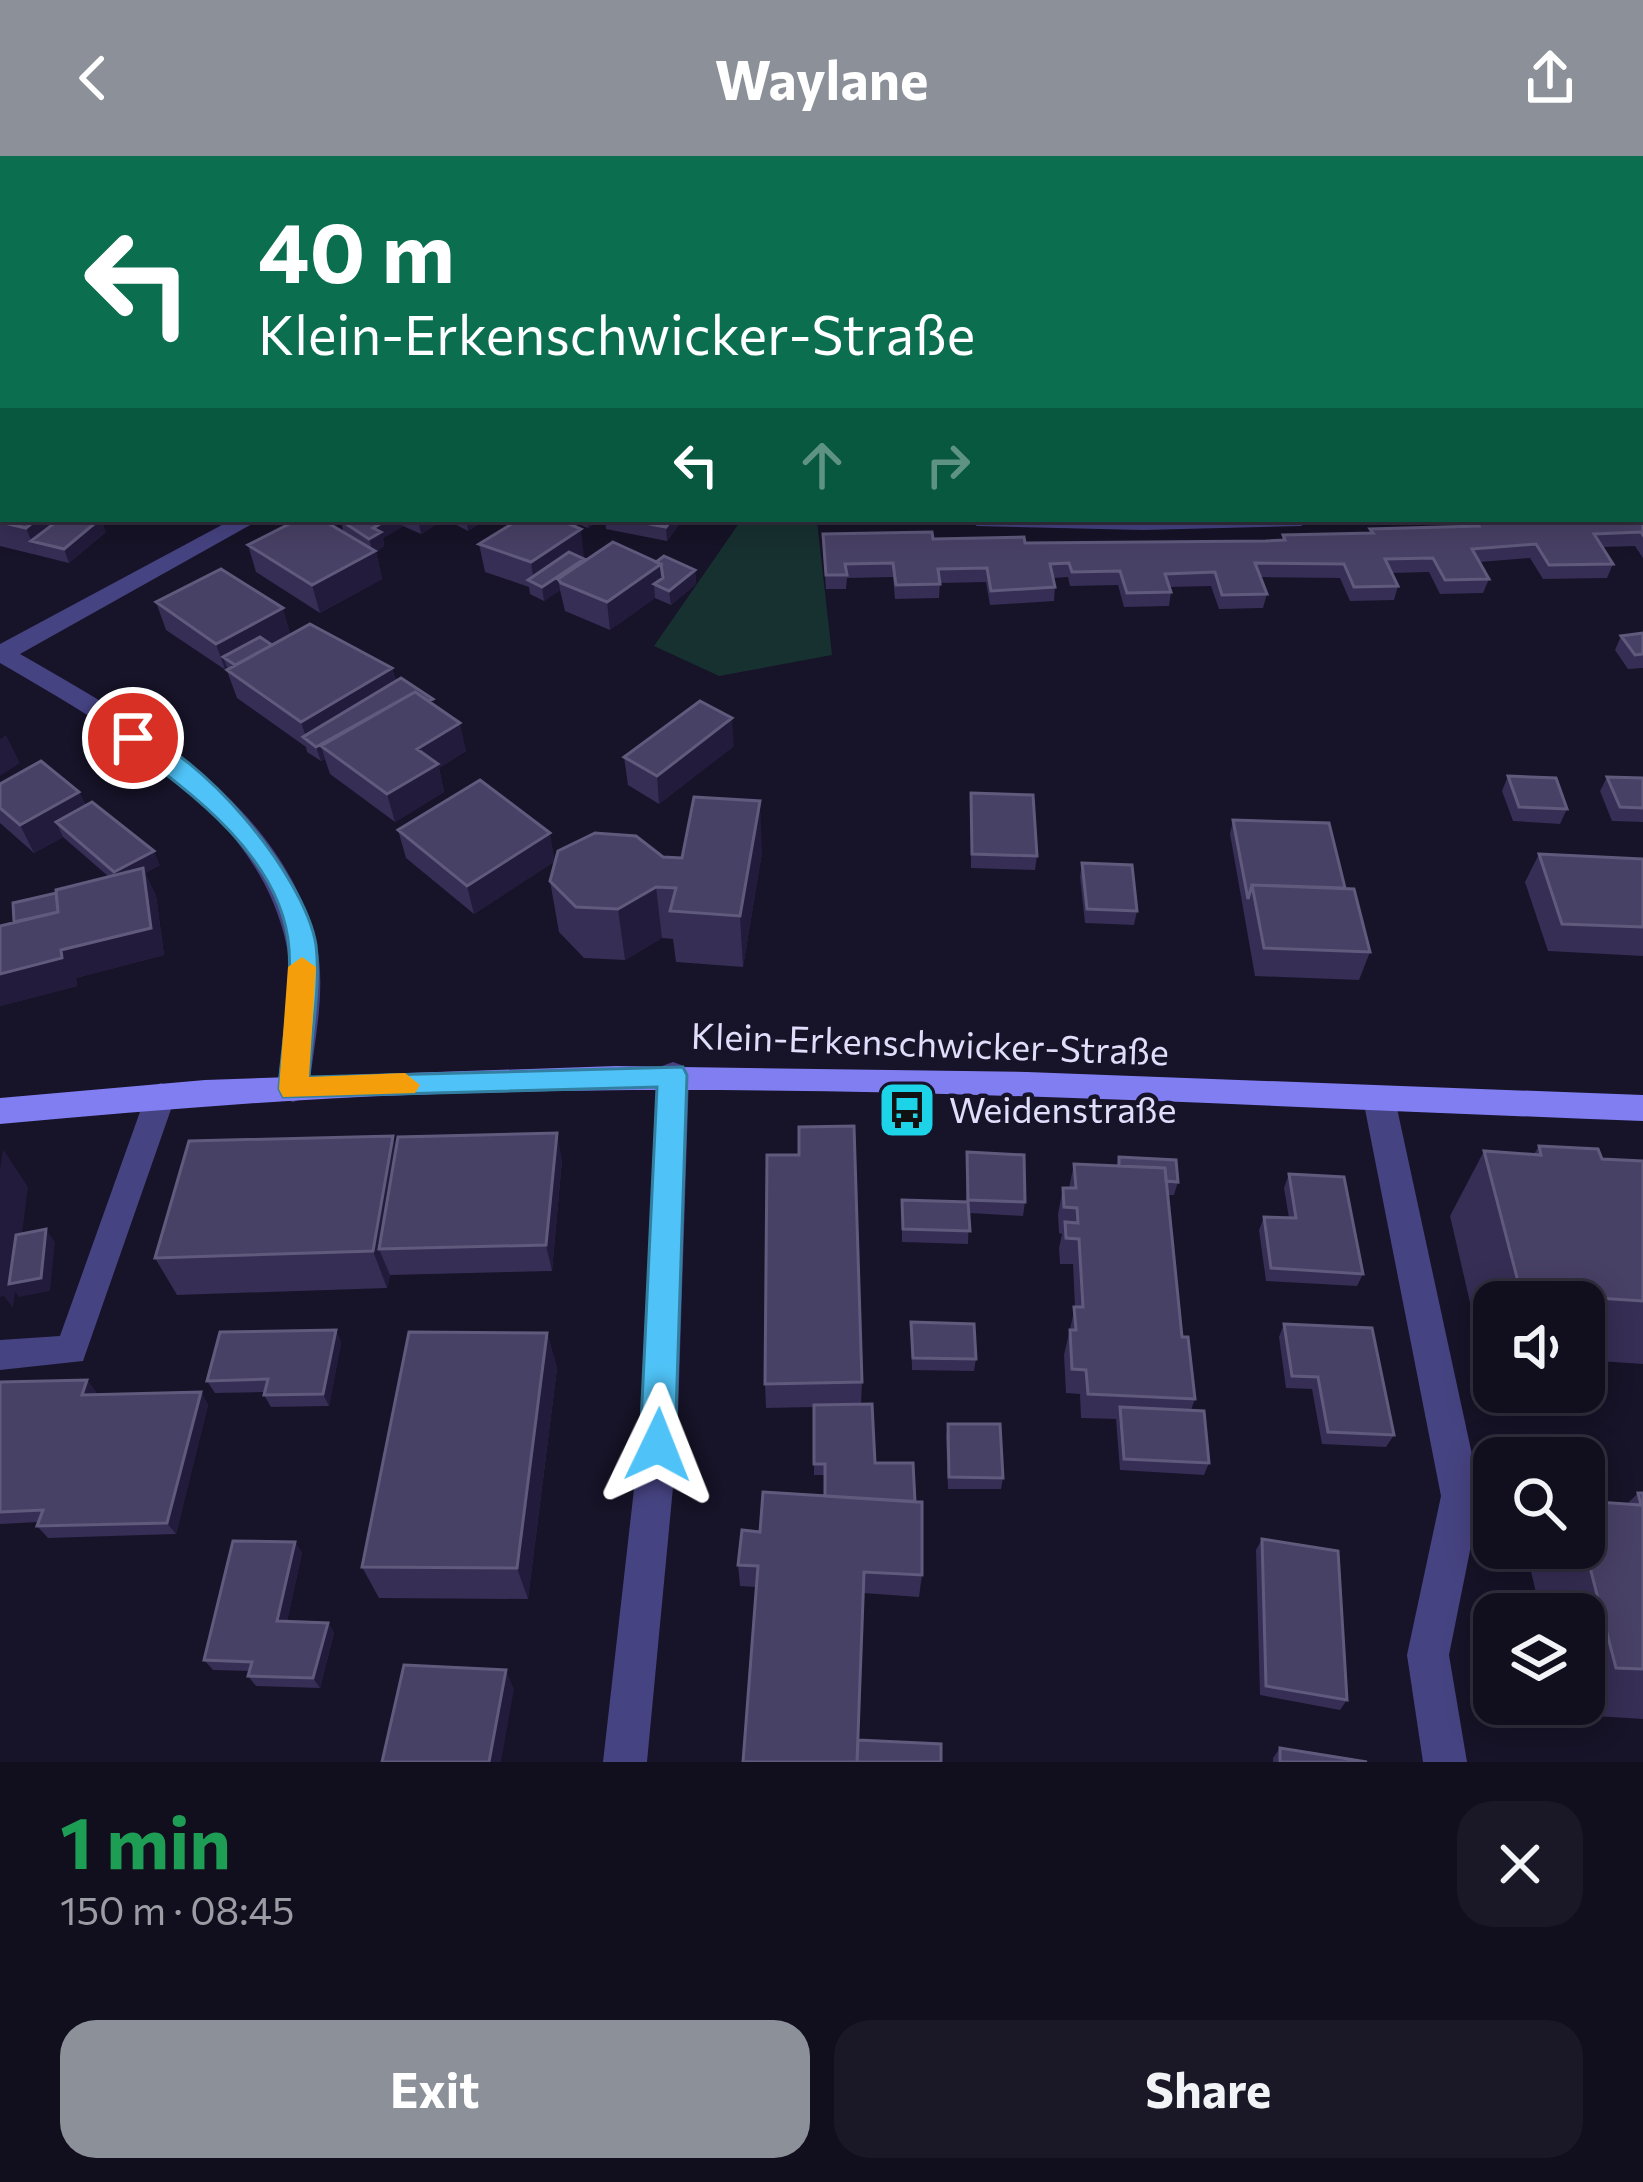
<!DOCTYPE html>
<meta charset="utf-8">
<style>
:root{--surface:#110e1e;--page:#1a1727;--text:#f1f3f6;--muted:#9c9ca4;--line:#302e3c;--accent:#8c9099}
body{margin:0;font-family:Commissioner,sans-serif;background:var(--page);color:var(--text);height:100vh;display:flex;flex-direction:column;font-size:45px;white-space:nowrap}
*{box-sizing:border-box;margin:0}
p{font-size:39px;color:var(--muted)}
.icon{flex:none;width:66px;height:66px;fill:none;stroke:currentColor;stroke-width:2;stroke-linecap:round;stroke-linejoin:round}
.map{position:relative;height:1606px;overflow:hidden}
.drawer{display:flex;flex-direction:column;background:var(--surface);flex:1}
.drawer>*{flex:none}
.top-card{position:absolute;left:0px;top:0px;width:1644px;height:366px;box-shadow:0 6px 30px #0003,0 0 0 3px var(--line);background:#0b6e4f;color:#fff;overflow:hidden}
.controls{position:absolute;left:1473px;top:1125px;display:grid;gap:24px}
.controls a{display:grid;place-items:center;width:132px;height:132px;border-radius:24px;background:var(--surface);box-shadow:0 6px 30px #0003,0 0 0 3px var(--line);font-size:60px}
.pin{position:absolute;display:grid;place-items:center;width:102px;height:102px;color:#fff;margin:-51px;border:6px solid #fff;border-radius:50%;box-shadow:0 3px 12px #0007}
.me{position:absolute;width:132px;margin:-66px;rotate:2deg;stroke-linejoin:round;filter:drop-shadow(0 0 9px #0008)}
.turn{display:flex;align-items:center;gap:42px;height:252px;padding:0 60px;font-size:54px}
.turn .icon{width:156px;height:156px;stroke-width:2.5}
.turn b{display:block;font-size:84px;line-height:102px}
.lanes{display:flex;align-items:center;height:114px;padding:0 60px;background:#0003;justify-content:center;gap:60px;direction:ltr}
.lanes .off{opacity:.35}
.round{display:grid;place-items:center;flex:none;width:126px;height:126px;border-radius:36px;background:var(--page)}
.headline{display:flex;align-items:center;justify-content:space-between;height:204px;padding:0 60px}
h1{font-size:72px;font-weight:700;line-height:90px;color:#1e9e55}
.button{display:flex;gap:24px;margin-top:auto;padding:24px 60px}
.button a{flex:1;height:138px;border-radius:36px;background:var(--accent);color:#fff;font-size:48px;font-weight:700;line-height:138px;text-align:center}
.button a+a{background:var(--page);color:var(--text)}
header{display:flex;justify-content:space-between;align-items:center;height:156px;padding:0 60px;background:var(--accent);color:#fff;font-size:54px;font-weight:700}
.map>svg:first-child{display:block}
</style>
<header><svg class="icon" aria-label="back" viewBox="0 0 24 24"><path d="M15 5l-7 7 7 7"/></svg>Waylane<svg class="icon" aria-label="share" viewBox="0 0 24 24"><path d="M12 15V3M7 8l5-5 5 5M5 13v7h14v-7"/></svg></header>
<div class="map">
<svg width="1643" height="1606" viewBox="0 0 1643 1606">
<rect width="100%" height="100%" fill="#171328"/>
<!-- green -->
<path fill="#173130" d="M742,363L817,365L832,499L719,520L654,490Z"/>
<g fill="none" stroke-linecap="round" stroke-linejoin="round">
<!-- lane -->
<path fill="#464382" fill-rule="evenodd" d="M1641,246H1643V258H1641Z
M161,927L171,931L176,939L83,1205L0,1214V1184L60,1180L146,939L151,931Z"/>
<!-- street -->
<path fill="#464382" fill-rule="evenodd" d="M257,0H273L275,3H259Z
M810,0H827L829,3H812Z
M0,152L3,153V167L0,166Z
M233,363H261L20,498C136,564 281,646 316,786C327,833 314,886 309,933L304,942L293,946L282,942L277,933C282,886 296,834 286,787C257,653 110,571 0,507V488Z
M966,363H1312L1301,370L1143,374L977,370Z
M673,906L684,910L689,919L677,1289L647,1606H603L639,1289L657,919L662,910Z
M1379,930L1390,934L1395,943L1481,1340L1449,1499L1467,1606H1423L1407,1499L1441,1340L1363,943L1368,934Z"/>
<!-- secondary -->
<path fill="#817ef2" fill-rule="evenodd" d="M616,910L1027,916L1643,939V965C1232,950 819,923 408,939C271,944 136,956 0,968V942L205,924Z"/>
</g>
<!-- wall -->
<path fill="#362e54" d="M568,0H774L775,3H568Z
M889,0H938V3H889Z
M1587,0H1643V50H1641V3H1586Z
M1641,124H1643V181H1641Z
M0,259L3,363L106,376L69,407L0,390Z
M1643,346V402L1635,390L1603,391L1613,408L1607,422L1543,423L1530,402L1479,406L1489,423L1483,437L1440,438L1429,416L1392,417L1398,430L1394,444L1350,445L1340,422L1260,421L1267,438L1263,452L1219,453L1211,430L1170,431L1171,436L1169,450L1124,451L1118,429L1070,430L1068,421L1053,422L1055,431L1054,445L990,449L986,426L940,427L939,442L895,443L893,421L847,422L846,433H826L823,392V378L1025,387L1282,384L1283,379L1369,377L1370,373L1467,371L1464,363H1641Z
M341,363H487L468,375L445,363L421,378L403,370L383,382L384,390L376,396L382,423L320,457L256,416L248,389L343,376Z
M567,363H601V364L588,372Z
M605,363H683L667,385L606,373Z
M479,388L584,401L582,402L584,406H656L695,414L696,428L671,449L655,442L610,474L565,455L560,434L544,445L530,438L529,431L485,416Z
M156,446L291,479L392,512L396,526L434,549L466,595L439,612L444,636L395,666L330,618L325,603L321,605L307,596L306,591L237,542L227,515L166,474Z
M1643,477V512L1628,513L1615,494L1621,480Z
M734,590L659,648L628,629L624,601Z
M1508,620L1567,653L1560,668L1513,665L1502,635Z
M1607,621L1643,622V666L1612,665L1600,635Z
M0,628L79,636L86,650L160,709L145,717L156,740L164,799L76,822L77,830L0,850V770L14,766L56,737L109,721L63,681L34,697L0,667Z
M971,637L1037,700L1035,714L971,712Z
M1233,664L1345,732L1370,796L1359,824L1255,820L1230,678Z
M398,674L555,705L474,758L406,702Z
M762,696L743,811L676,806L673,783L662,782L625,804L584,802L559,776L550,725L663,701L682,702Z
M1539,698L1643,703V800L1548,795L1525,726Z
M1082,707L1137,755L1134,769L1085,767L1080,721Z
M396,990L562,1004L552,1115L390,1119L387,1132L177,1139L155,1102Z
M1539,990L1602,1003L1643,1005V1208L1584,1204V1146H1494V1199L1482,1198L1450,1060L1484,995L1534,998Z
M967,996L1025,1046L1023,1060L969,1057L968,1088L902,1086V1044L966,1046Z
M1119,1001L1178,1026L1174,1039H1168L1182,1181L1195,1243L1191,1254L1209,1307L1204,1319L1120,1314L1116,1263L1081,1262L1080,1238L1066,1237L1064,1199L1075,1151L1073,1108H1060L1059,1092L1062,1078L1059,1077L1058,1058L1063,1032H1069L1074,1008L1117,1010Z
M1289,1018L1363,1118L1357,1130L1266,1125L1259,1074L1264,1061L1289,1062L1284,1032Z
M911,1166L976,1203L974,1215L912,1214Z
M1284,1168L1394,1279L1386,1291L1322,1288L1312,1233L1286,1232L1279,1181Z
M336,1174L341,1187L329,1250L271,1251L264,1239L265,1236L215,1237L207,1225Z
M547,1177L557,1212L528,1443L379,1442L362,1411Z
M87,1224L96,1236L95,1238L201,1236L208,1249L176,1378L48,1382L37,1370L39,1366L0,1368V1226Z
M862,1226L861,1248L875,1307L915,1346L922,1419L919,1441L863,1437L743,1606L756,1431L740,1430L738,1409L760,1376L825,1340V1319H814V1251L766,1252L765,1228Z
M948,1268L1003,1322L1001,1333H948L946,1280Z
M1638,1337H1643V1563L1564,1558L1562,1548H1584V1458H1541L1527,1398L1532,1392H1584V1345L1627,1348Z
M1262,1383L1347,1544L1340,1554L1260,1539L1256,1394Z
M295,1386L302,1397L287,1465L328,1467L334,1477L320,1532L256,1530L248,1520L249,1515L213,1514L204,1504Z
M1280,1592L1367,1606H1273V1602Z"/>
<!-- shaded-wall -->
<path fill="#221b3b" d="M17,0H69L55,3H18Z
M335,0H409V3H335Z
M413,0H442V3H413Z
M0,30L3,36V55L0,56Z
M0,215H3V244H0Z
M37,363H84L31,385L37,399L26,372Z
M101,363L106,376L69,407L64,393Z
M389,363H402L403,370L383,382L384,390L376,396L382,423L320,457L312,429L373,397L369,383L373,372Z
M418,363H445L421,378Z
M466,363H487L468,375Z
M587,363H601V364L588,372Z
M672,363H683L667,385L666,371Z
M581,373L584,401L541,430L534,427L531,406Z
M584,403L585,417L558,423L560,434L544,445L542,431Z
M661,408L664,432L654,428L655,442L610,474L607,446Z
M695,414L696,428L671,449L669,435Z
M283,452L291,480L237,510L223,501L228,514L226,516L216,488Z
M392,512L399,540L307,584L301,566Z
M732,562L734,590L659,648L657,620Z
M460,567L466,595L439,612L444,636L395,666L387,638L417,593Z
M352,571L321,590L325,603L321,605L316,591Z
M6,579L20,607L0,620V583Z
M79,636L92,664L56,666L63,681L34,697L20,669Z
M760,645L762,696L743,811L740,760Z
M550,677L555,705L474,758L467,730Z
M154,695L160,709L145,717L156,740L164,799L76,822L77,830L0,850V818L61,794L121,731L114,716Z
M656,731L662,782L625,804L618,753Z
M557,977L562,1004L552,1115L546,1089Z
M393,980L406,1018L379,1093L390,1119L387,1132L373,1095Z
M3,993L28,1031L16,1126L46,1073L55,1086L50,1135L19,1141L15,1136L13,1152L4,1140L0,1141V1014Z
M336,1174L341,1187L329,1250L323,1238Z
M547,1177L557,1212L528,1443L517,1412Z
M87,1224L96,1236L91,1251L82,1239Z
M201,1236L208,1249L176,1378L167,1367Z
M295,1386L302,1397L285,1475L277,1465Z
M328,1467L334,1477L320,1532L313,1522Z
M506,1514L514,1533L501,1606H489Z"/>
<!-- building -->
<path fill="#484166" stroke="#605a7d" stroke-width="3" d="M571,0H641L585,3H572Z
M750,0H774L775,1L750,3Z
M969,0H1088L1089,3H1019Z
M1233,0H1283L1285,3H1235Z
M1347,0H1404L1406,3H1349Z
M1466,0H1529L1532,3H1468Z
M1588,0H1643V26H1641V3H1592Z
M3,72V93L0,88V73Z
M1641,124H1643V155H1641Z
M2,269L3,363H37L26,372L0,366V270Z
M1641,346H1643V379L1641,376L1594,378L1613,408L1549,409L1536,388L1472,393L1489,423L1445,424L1433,402L1385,403L1398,430L1354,431L1344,408L1255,407L1267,438L1222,439L1215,416L1165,418L1171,436L1127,437L1120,415L1072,416L1069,407L1050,408L1055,431L991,435L987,412L938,413L940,428L896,429L893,407L845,408L847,419H826L823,378L932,376L933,383L1024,381L1025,387L1266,385L1285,384L1283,379L1373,377L1370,373L1479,370L1475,363H1641Z
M60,363H100L64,393L31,385Z
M299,363H321L375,395L312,429L248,389Z
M389,363L373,372L381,376L369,383L340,364Z
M520,363H558L581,373L531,406L479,388Z
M624,363H672L666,371Z
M613,386L661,408L607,446L561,427L558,423Z
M569,396L584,403L542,431L528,424Z
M664,400L695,414L669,435L654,428L663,422L661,408L656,406Z
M221,413L283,452L216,488L156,446Z
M310,468L392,512L301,566L227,514Z
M1643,477V498L1635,499L1621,480Z
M260,481L272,489L235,509L223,501Z
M401,522L433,543L429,545L415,536L316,591L303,581Z
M415,536L460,567L417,593L438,608L387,638L321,590Z
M700,545L732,562L657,620L624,601Z
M41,605L79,636L20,669L0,652V628Z
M1508,620L1556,622L1567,653L1519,651Z
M1607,621L1643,622V652L1620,651Z
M480,624L550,677L467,730L398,674Z
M971,637L1033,639L1037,700L972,698Z
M694,641L760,645L740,760L670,755L676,732L656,731L618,753L576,751L550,725L558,695L595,677L636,680L663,701L682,702Z
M92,646L154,695L114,716L56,666Z
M1233,664L1329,667L1345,732L1252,729L1248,743Z
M1539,698L1643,703V771L1562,768Z
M1082,707L1132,709L1137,755L1087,753Z
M143,712L151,772L61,794L62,802L0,818V770L58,756L56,734Z
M1252,729L1354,733L1370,796L1264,792Z
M56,737L58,756L14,766L13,747Z
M854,970L862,1226L765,1228L767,999H799V971Z
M557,977L546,1089L379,1093L398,981Z
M393,980L373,1095L155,1102L189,985Z
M1539,990L1598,993L1602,1003L1643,1005V1145L1521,1137L1484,995L1541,999Z
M967,996L1024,999L1025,1046L968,1044Z
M1119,1001L1176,1004L1178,1026L1166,1025L1165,1012L1119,1010Z
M1074,1008L1165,1012L1182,1181H1188L1195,1243L1088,1238L1086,1214L1072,1213L1070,1174H1076L1074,1151H1083L1079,1083L1066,1082L1065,1066L1078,1067L1077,1052L1064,1051L1063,1032H1076Z
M1289,1018L1344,1021L1363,1118L1271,1112L1264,1061L1296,1062Z
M902,1044L968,1046L970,1075L903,1073Z
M46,1073L41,1122L9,1128L16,1079Z
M911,1166L974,1168L976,1203L913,1202Z
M1284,1168L1372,1172L1394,1279L1328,1276L1318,1221L1292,1220Z
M336,1174L323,1238L264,1239L268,1223L207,1225L220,1176Z
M409,1176L547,1177L517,1412L362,1411Z
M87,1224L82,1239L201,1236L167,1367L37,1370L43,1354L0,1356V1226Z
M872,1248L875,1307H913L915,1346L825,1340V1308H814V1249Z
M1120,1251L1204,1255L1209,1307L1124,1303Z
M948,1268H1000L1003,1322L949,1321Z
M763,1336L922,1346V1419L864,1416L857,1606H743L758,1410L738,1409L742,1374L760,1376Z
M1638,1337H1643V1513L1616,1512L1584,1388V1345L1641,1349Z
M1262,1383L1338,1395L1347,1544L1266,1530Z
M233,1385L295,1386L277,1465L328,1467L313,1522L248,1520L252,1506L204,1504Z
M404,1509L506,1514L489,1606H382Z
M858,1584L941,1588V1606H857Z
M1280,1592L1367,1606H1280Z"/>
<!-- route -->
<path fill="#4fc3f7" stroke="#337fa1" stroke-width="3" d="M133,575C201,595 305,720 316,789C321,830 311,879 309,921L683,911L687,919L675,1289L670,1301L658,1306L645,1301L640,1289L657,931L283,941L279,933C282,888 292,838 289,793C283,703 191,636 125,588L121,582Z"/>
<!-- slow -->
<path fill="#f59e0b" d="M302,801L316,811L309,921L405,917L420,929L415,937L283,941L279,933L288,811Z"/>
<!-- icons -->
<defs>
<g id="bus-square" transform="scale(3)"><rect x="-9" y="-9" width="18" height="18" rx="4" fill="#1dd3e8" stroke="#171328"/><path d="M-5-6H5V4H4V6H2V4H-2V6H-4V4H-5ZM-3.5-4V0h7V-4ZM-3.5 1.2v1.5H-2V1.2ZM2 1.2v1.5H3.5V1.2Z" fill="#111"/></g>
</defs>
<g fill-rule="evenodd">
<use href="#bus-square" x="907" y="954"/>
</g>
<g text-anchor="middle" stroke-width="9" stroke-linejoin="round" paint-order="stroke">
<!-- street labels -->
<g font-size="36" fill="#e1defc" stroke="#171328">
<text transform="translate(930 888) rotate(2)" y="13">Klein-Erkenschwicker-Straße</text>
</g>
<!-- poi labels -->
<g font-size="36" fill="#e1defc" stroke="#171328" text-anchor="start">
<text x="949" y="967">Weidenstraße</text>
</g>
</g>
</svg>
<div class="controls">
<a><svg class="icon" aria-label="sound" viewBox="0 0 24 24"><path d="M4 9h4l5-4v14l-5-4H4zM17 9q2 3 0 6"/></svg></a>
<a><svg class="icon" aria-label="search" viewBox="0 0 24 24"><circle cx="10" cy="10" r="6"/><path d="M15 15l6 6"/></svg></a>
<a><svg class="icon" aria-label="layers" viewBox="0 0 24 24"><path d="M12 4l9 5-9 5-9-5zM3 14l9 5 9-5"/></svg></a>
</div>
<div class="pin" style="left:133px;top:582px;background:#d93025"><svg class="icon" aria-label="arrive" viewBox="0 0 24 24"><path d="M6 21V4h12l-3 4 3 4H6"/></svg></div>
<svg class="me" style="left:658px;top:1289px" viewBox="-20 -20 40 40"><path d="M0-17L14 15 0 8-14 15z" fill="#4fc3f7" stroke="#fff" stroke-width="4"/></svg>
<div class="top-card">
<div class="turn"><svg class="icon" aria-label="left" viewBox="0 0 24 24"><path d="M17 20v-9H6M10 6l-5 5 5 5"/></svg><div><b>40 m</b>Klein-Erkenschwicker-Straße</div></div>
<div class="lanes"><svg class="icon" aria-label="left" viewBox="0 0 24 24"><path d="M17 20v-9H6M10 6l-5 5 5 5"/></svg><svg class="icon off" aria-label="ahead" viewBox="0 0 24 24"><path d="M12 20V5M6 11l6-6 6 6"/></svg><svg class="icon off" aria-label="right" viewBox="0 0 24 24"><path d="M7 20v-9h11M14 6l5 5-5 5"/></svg></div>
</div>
</div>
<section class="drawer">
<div class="headline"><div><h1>1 min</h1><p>150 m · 08:45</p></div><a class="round"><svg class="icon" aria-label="close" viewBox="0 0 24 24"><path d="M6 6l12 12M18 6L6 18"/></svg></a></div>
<div class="button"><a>Exit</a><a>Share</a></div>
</section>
